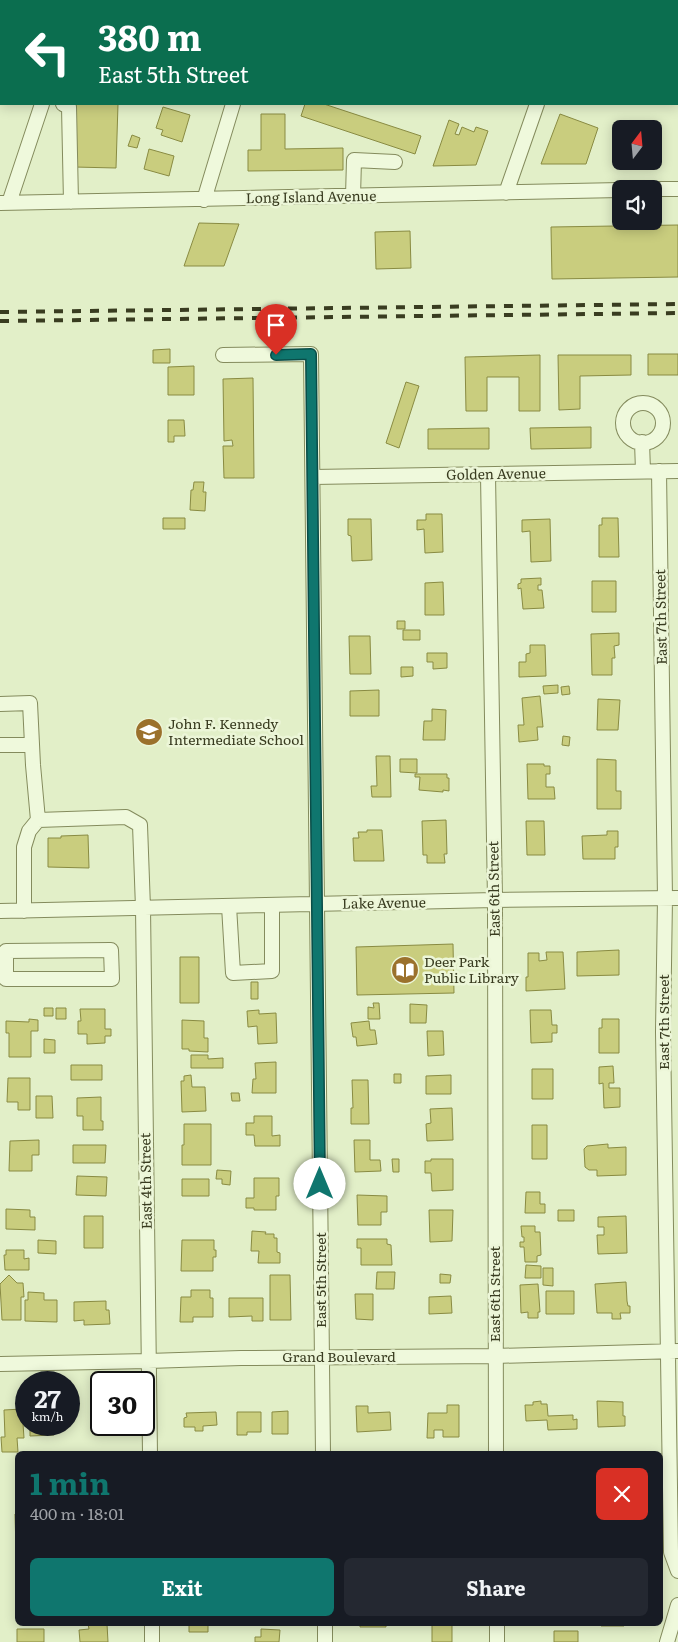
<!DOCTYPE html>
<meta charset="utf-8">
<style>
:root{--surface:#171b24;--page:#242831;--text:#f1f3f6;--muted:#9ea1a6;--accent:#0f766e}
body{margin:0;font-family:Literata,serif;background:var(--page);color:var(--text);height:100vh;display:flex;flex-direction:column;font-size:19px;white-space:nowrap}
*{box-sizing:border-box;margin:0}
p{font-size:16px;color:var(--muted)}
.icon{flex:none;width:28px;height:28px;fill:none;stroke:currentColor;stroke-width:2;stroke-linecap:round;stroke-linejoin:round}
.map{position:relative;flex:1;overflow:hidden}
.panel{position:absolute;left:15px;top:1451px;width:648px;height:175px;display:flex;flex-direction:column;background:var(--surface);border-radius:8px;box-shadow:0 2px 12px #0003}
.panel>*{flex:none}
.banner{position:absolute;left:0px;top:0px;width:679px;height:105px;box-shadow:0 2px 12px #0003;background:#0b6e4f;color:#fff;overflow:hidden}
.needle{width:32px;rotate:16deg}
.fabs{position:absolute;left:612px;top:120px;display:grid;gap:10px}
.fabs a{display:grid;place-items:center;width:50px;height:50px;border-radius:8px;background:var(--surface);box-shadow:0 2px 12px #0003;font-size:25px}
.speed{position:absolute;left:15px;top:1371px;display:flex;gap:10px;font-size:25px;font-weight:700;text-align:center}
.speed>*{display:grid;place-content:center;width:65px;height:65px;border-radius:50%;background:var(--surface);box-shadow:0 2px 12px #0003;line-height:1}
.speed small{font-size:12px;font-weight:400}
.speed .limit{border:2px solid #111;border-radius:8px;background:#fff;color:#111}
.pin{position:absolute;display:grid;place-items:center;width:42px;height:42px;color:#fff;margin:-51px -21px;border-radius:50% 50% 50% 0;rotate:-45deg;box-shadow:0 0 5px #0007}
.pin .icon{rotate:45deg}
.me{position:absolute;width:55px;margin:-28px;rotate:0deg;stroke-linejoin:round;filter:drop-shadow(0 0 4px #0008)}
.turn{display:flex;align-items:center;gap:18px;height:105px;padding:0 15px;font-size:22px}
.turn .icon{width:65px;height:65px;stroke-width:2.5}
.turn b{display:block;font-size:35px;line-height:42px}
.round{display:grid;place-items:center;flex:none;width:52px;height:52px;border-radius:8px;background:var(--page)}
.head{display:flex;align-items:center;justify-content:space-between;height:85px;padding:0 15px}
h1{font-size:30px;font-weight:700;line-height:38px;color:var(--accent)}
.cta{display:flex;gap:10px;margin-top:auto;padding:10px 15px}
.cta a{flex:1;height:58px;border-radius:8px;background:var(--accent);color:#fff;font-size:20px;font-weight:700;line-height:58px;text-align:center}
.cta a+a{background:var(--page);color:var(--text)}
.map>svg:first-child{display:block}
</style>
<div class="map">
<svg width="678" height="1642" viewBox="0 0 678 1642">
<rect width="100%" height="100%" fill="#e2efc8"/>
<!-- building -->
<path fill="#c9cd7e" stroke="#898b42" d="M0,58H1V92H0Z
M76,104H118L116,168L74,167Z
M305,104H324L421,136L415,154L301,116Z
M163,107L190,115L182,142L161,135L163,130L156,128Z
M261,114H285V149L343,148V170L248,171V150H261Z
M560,114L598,128L586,164H541Z
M449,120L459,124L455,134L459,135L462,127L474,132L476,127L488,131L476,165L433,166Z
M132,135L140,138L137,148L128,146Z
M149,149L174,156L169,176L144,169Z
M199,223L239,224L224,266H184Z
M678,225V277L552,279L551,227Z
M410,231L411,268L376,269L375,232Z
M170,349V363H153V350Z
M648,354H678V375H648Z
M540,355V411H519V377H487V411H466L465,357Z
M558,355H631V375L580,376V409L559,410Z
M194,366V395H168V367Z
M253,378L254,478H224L223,446H233L232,440L224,441L223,379Z
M406,382L419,386L399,448L386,443Z
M168,420H184L185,436H174V442H168Z
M591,427V448L531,449L530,428Z
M489,428V449H428V429Z
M194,482H204L203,492H206L205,511L190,510L191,490H193Z
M426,514H442L443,552L425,553L424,529L417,530V520H426Z
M163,518H185V529H163Z
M602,518H618L619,557H599V525H602Z
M348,519H371L372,560L352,561L351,536L348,535Z
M550,519L551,561L531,562L530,531L522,532V520Z
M541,578V585H538V590H542L544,608L523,609L521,588L518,589V584L521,583V579Z
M592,581H616V612H592Z
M443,582L444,615H425V583Z
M397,621H405V629H397Z
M403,630H420V640H403Z
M619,633V645L614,646L615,658H612V675H592L591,634Z
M349,636H370L371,674H350Z
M530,645H545L546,676L519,677V662H526V654L530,653Z
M427,653H447V668L433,669V662H427Z
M401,667H413V676L401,677Z
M558,685V693L544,694L543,686Z
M569,686L570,694L562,695L561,687Z
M379,690V716H350V691Z
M540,696L543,727H537L538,740L519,742L518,725H524L522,698Z
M598,699L620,700L618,730H597Z
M432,709L446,710L445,740H423L424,721H432Z
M563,736L570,737L569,746L562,745Z
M376,756H390L391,797H372L371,786H377Z
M400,759H417V773L400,772Z
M597,759L616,760V791H621V809H597Z
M527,764H544V766H550V774H546V787H554L555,799H528Z
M415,774H447V778H449V791L443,790V792L419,790L420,777H415Z
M446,820L447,854H444L445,863H427V855H423L422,821Z
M526,821H544L545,855H527Z
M367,830H382L384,861H354L353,838H359L358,832H367Z
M607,831H618V847H615V859H583L582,836L607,835Z
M88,835L89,868L48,867V838H61V836Z
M453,944L454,993L357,995L356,947Z
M619,950V975L577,976V952Z
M546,952H563L565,989L526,991V977H528V953H539V961L547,960Z
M180,957H199V1003H180Z
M251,982H258V999H251Z
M373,1003H379L380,1019H368V1007L374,1008Z
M410,1004L427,1005L426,1023H410Z
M44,1008H53V1016H44Z
M56,1008H66V1019H56Z
M80,1009H105V1029H111V1036H105V1043L87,1044V1034H78V1021H81Z
M259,1010V1014L276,1013L277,1043L258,1044L257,1026L248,1027L247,1011Z
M530,1010H551L552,1025H557V1033H552V1042L531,1043Z
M29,1019L38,1020V1031H31V1057H9V1033H6V1021L29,1022Z
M602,1019H619V1053H599V1028H602Z
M182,1020L204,1021V1038H208V1052L189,1051V1049H182Z
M369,1021L370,1030H375L377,1044L357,1046L356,1037H353L351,1023Z
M427,1031H443L444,1055L428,1056Z
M44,1039L55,1040V1053H44Z
M191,1055H208V1059L223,1058V1068H191Z
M276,1062V1093H252L253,1079H256L255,1063Z
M71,1065H102V1080H71Z
M613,1066L614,1083H609V1088H620V1107L604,1108L603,1083L599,1084V1067Z
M532,1069H553V1099H532Z
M394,1074H401V1083H394Z
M191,1075L192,1087H205L206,1111L182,1112L181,1081H184V1076Z
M451,1075V1094H426V1076Z
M8,1078H30V1110H18V1102H7Z
M352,1080H368L369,1124H351V1108H353Z
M231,1093H239L240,1101H232Z
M36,1096H52L53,1118H36Z
M101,1097V1121H103V1130H83V1116H77V1098Z
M452,1108L453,1140L427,1141L426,1124L431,1123L430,1109Z
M254,1116H272V1136L280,1135V1146H255L254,1135H246V1123H254Z
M184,1124H211V1165H182V1145H184Z
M532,1125H547V1159H532Z
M39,1140V1155H32V1171H9L10,1141Z
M354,1140H370V1160H380L381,1171L355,1172Z
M608,1144V1148L626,1147V1175L597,1176V1170H589L585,1167L584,1149L587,1146Z
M73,1145H106L105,1163H73Z
M392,1159H399V1172H393Z
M431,1159H453V1190L432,1191L431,1173H425V1161H431Z
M217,1170L231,1171L230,1185L222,1184V1179H216Z
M77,1176L107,1177L106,1196L76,1195Z
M254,1178H279V1196H276V1210H254V1208H246V1198H254Z
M182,1179H209V1196H182Z
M526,1192H540V1204H545V1213H525Z
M357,1195L387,1196V1212H381V1225H358Z
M6,1209L30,1210V1217H35V1230L6,1229Z
M429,1210H453L452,1241L430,1242Z
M558,1210H574V1221H558Z
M84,1216H103V1248H84Z
M626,1216L627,1253L598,1254L597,1235H604V1227H598V1217Z
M521,1226H535V1232H540L541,1255L537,1256V1262H525L524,1247H520V1242H524V1237H522Z
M252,1231L266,1232L265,1234H274V1238H277V1252L280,1253V1263H258L259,1251H251Z
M357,1239H387V1244L391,1245L392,1265H361V1248H357Z
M38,1240L56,1241V1254L38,1253Z
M182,1240H214V1250H216V1257H213V1271H181Z
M6,1250H24V1259L29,1258V1270H5L4,1255H6Z
M526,1265L541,1266V1278H525Z
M543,1268H553V1286L543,1285Z
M377,1272H395L394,1289H376Z
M440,1274L451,1275L450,1283H440Z
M9,1275L17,1283H23L24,1297H21V1320H2L0,1284Z
M270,1275H290L291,1320H270Z
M626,1282L627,1301L628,1306H630V1313H620L621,1319H612V1313H597L595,1284Z
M538,1284L540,1312H538V1318H528V1312L521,1313L520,1285Z
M191,1290H210V1298H213V1317H193V1322H180L181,1297H191Z
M546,1291H574V1314H546Z
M28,1292L44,1293V1300H57V1322L25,1321V1300H28Z
M355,1294H373V1320L356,1319Z
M451,1296L452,1313L429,1314V1297Z
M229,1298H263V1321H252V1316L229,1317Z
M106,1301V1310H109L110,1324L84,1325V1320L74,1321V1302Z
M541,1401V1404H547L548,1416L573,1415V1420L577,1419V1429L548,1430L547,1420L526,1421L525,1405H533V1402Z
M597,1401L623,1402V1416H625V1426L598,1427Z
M447,1405H459V1437H443V1430H434V1438H427L428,1413H447Z
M356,1406H368V1413L390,1412L391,1430L357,1432Z
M22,1409L24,1438H17L18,1452H2L1,1437H5L4,1410Z
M288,1411V1434H272V1412Z
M216,1412L217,1425L203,1426V1431H195V1427H184V1418L187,1417L186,1413Z
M237,1412H261V1432H247V1435H237Z
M30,1425H54V1435L30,1436Z
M15,1514H18V1550H16Z
M88,1624H107L108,1642H80L79,1630L89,1629Z
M189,1624H211V1625H208V1632H189Z
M360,1624H386V1627H360Z
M432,1624H452V1642H432Z
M601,1624H624V1626H601Z
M17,1629H44V1642H17Z
M261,1629L280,1630L279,1642H255V1637H261Z
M554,1631H578V1642H554Z"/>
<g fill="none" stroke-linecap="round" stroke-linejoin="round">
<!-- minor casing -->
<g stroke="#848b5d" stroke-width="16">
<path id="minor" d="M409,0L410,1
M76,1L77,0
M266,1V0
M572,1V0
M63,104L69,107L71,202
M654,189H678
M506,193L537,104
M353,196L354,160L395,162
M204,200L233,104
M0,203L621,190
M9,203L42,104
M223,355L311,354L323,1454
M623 423a20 20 0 1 1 40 0a20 20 0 1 1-40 0Z
M642,442L643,471
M659,471L665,898L663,1032L671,1552L678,1571
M488,475L495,900L496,1454
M313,477L678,471
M0,704L30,703L33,765L38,820
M0,745H32
M229,906L233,973L272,971V905
M0,911L495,900L678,898
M24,911V847L29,831L38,820L126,817L140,825L143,908L150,1454
M111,950L112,979H6V951Z
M0,1364L148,1361L241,1358L495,1356L678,1351
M152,1624V1642
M325,1624V1642
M497,1624V1642
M667,1642L678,1605"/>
</g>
<!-- minor -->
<use href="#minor" stroke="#eff9dc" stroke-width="14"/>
<!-- rail -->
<path stroke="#393c20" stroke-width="4" stroke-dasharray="9 9" stroke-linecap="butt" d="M0,312L678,304
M0,321L678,313"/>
</g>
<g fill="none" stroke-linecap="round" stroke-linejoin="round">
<!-- route casing -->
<g stroke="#0a4d48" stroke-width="12">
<path id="route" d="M276,355L311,354L320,1184"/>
</g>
<!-- route -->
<use href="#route" stroke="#0f766e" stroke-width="9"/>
</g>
<!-- icons -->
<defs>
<g id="school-disc" transform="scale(1.4375)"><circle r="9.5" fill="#9b712c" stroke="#ecf6d8"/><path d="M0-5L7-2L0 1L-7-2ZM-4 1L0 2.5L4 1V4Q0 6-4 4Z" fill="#fff"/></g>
<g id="library-disc" transform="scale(1.4375)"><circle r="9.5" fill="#9b712c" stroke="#ecf6d8"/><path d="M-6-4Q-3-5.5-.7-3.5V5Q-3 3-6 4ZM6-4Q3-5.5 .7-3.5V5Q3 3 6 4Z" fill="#fff"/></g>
</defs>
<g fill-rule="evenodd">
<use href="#school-disc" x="149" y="732"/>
<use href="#library-disc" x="405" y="970"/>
</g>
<g text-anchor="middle" stroke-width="5" stroke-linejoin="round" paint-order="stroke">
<!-- street labels -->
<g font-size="14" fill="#393c20" stroke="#ecf6d8">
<text transform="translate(311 197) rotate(-1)" y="5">Long Island Avenue</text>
<text transform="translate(496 474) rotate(-1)" y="5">Golden Avenue</text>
<text transform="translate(661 617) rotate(-91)" y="5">East 7th Street</text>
<text transform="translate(494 889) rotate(-91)" y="5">East 6th Street</text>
<text transform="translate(384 903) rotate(-1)" y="5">Lake Avenue</text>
<text transform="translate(664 1022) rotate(-90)" y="5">East 7th Street</text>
<text transform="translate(146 1181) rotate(-91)" y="5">East 4th Street</text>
<text transform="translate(321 1280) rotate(-90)" y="5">East 5th Street</text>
<text transform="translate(495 1294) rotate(-90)" y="5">East 6th Street</text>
<text x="339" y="1362">Grand Boulevard</text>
</g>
<!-- poi labels -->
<g font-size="14" fill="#393c20" stroke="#ecf6d8" text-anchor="start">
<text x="168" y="729">John F. Kennedy<tspan x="168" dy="16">Intermediate School</tspan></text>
<text x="424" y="967">Deer Park<tspan x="424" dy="16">Public Library</tspan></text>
</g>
</g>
</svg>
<div class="fabs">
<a><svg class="needle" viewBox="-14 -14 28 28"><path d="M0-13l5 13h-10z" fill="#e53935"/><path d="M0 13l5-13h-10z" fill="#9ea1a6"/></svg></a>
<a><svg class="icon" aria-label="sound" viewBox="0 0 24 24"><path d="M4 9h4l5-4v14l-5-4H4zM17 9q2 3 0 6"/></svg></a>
</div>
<div class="speed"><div>27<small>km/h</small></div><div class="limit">30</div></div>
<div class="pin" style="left:276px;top:355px;background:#d93025"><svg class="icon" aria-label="arrive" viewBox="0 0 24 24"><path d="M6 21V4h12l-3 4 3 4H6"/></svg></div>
<svg class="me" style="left:320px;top:1184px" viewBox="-20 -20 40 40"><circle r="19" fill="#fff"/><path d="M0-13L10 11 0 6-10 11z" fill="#0f766e"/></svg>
<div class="banner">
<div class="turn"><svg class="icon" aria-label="left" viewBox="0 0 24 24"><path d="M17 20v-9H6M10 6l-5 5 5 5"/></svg><div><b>380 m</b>East 5th Street</div></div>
</div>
<section class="panel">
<div class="head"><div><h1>1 min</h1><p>400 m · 18:01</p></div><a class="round" style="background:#d93025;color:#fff"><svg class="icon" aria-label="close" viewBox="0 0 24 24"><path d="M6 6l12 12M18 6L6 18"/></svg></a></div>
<div class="cta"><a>Exit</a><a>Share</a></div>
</section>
</div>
